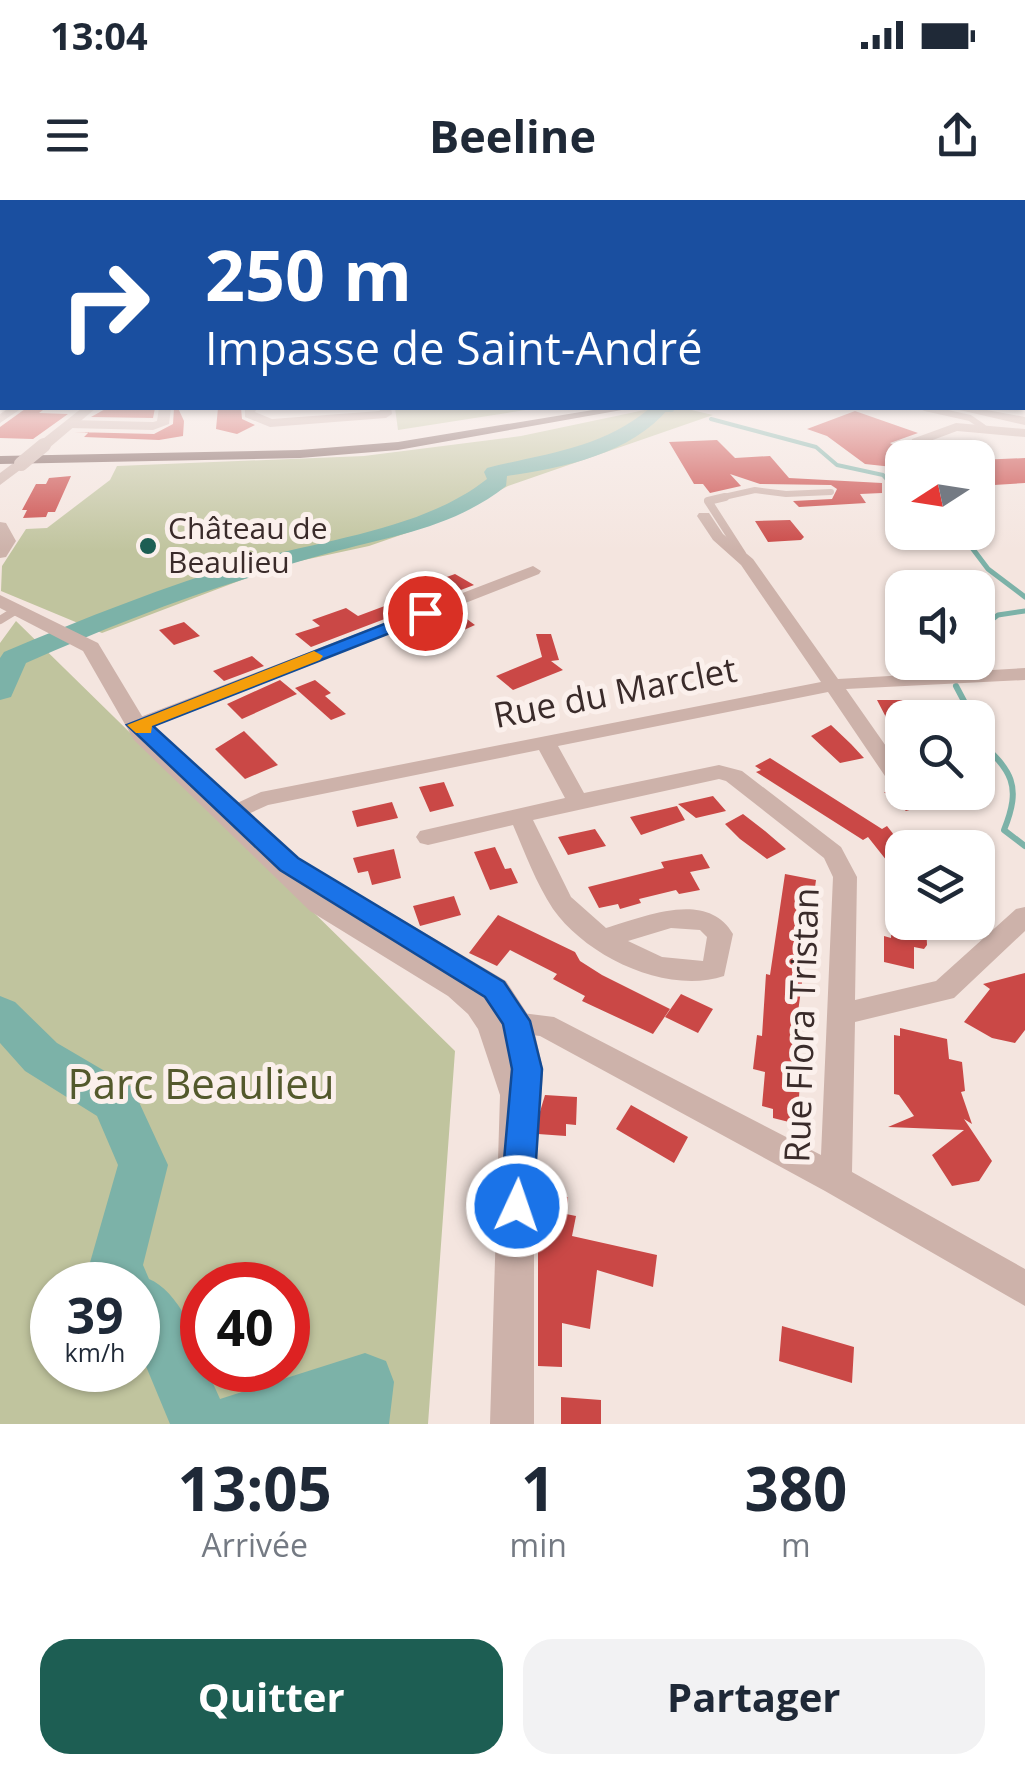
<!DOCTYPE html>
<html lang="fr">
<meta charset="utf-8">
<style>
:root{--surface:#fff;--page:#f2f2f3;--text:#1f2937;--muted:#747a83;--accent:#1d5e53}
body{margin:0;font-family:"Open Sans",sans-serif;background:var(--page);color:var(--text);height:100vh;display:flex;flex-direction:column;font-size:38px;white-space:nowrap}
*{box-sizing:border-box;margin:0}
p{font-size:32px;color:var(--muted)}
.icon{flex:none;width:55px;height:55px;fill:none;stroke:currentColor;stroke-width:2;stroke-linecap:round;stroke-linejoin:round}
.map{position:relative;height:1224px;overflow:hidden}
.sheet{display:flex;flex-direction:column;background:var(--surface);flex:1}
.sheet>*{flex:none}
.top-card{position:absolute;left:0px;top:0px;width:1025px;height:210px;box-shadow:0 2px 8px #0004;background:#1a4fa0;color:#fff;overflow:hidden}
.needle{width:65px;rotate:258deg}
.fabs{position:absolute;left:885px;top:240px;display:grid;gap:20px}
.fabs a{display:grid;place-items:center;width:110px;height:110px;border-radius:20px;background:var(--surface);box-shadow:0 2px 8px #0004;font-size:50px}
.speed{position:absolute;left:30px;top:1062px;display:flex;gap:20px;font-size:50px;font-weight:700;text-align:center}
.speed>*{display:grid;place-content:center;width:130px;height:130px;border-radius:50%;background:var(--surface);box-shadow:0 2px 8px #0004;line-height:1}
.speed small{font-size:25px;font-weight:400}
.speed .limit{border:15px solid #d22;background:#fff;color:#111}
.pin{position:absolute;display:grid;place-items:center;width:85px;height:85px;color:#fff;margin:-42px;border:5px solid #fff;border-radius:50%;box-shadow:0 2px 10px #0007}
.me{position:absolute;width:110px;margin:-55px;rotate:3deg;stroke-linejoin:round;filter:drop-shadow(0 0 8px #0008)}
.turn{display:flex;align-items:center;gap:35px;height:210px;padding:0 40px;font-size:45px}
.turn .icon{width:130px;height:130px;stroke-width:2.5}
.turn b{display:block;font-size:70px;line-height:85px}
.eta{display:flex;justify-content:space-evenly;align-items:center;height:170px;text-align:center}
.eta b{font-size:60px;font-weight:700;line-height:70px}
.action{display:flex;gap:20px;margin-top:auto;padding:20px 40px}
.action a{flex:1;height:115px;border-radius:30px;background:var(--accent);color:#fff;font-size:40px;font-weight:700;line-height:115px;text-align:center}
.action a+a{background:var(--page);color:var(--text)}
.status{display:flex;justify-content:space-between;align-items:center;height:70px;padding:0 50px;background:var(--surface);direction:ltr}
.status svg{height:28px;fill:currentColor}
header{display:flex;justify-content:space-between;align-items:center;height:130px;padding:0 40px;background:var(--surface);font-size:45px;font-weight:700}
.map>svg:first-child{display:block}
</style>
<div class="status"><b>13:04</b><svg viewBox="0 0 49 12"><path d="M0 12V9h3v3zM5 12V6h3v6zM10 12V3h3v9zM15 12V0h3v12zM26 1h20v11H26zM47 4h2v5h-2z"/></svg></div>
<header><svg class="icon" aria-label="menu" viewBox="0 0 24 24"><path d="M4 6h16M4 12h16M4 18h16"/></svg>Beeline<svg class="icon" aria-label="share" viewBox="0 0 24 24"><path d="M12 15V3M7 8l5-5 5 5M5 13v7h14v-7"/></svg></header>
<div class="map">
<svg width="1025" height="1224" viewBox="0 0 1025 1224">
<rect width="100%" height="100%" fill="#f4e5df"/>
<!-- green -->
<path fill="#c0c49e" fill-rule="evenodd" d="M395,208H538L398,230Z
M654,208H683L713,215L508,286L447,319L369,346L281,365L102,433L1,391L2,366L26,329L47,328L110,280L117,266L364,256L521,236Z
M16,421L455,851L428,1224H0V443ZM52,1085H138V1170H52ZM202,1085H288V1170H202Z"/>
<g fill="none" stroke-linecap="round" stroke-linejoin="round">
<!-- stream-far2 -->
<path stroke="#7cb2a8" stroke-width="4" d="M657,210H672
M711,219L816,247L837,265L883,275L902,297"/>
<!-- stream-far1 -->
<path stroke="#7cb2a8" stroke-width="5" d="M960,332L988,369L1025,397
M978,430L998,415L1025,411"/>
<!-- stream -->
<path stroke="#7cb2a8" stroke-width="6" d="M946,462L948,470
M956,486L973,518
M978,540C1012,571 1022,585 1004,630L1025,646"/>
<!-- river -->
<path fill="#7cb2a8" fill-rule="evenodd" d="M650,208H669C631,254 563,268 507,276L506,286C453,328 392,336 329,353C302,360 275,369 248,378C172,401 99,431 26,463L11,497L0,500V458L4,452C85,418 165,386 249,361C326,339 424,329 487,279L484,272L487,268C546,253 601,249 650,208Z
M0,796L15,802L57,843L132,887L168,965L143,1065L149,1079C177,1090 202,1141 202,1170H207L220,1199L365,1153L386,1161L394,1182L389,1224H170L138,1147V1085H92L87,1073L118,965L97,916L25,871L0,843Z"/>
</g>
<!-- building -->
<path fill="#ca4846" d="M107,208H155L153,218L91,217Z
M174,208H178L184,221L183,236L159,240L84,237L89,232H74L154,234L173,224Z
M218,208H241L242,219L255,225L237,234L216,229Z
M25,209L43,210L39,213L68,214L33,239L0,238V227Z
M855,211L918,233L890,243L898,248L902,268L865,264L827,236L807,229Z
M717,240L735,258L770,256L789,278L882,283V293L860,294L866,303L799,307L793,301L832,299L837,289L831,285L760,284L730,274L741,286L710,293L703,284H694L669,242Z
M1025,258V283L978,286V260Z
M71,276L55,312H48L46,317L23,318L27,310H22L36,284H46L49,278Z
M790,320L804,337L801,340L768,342L755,321Z
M455,374L474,385L311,447L295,434L320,426L312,420L346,408L358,416L422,392L416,388Z
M456,411L475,425L455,434L458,436L415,452L392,436Z
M184,422L200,436L174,445L159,430Z
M536,434H551L559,460L551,461L563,470L513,490L496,476L542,457Z
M252,456L264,466L224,481L213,471Z
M280,480L297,494L242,519L227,504Z
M315,480L331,493L325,496L346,514L331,520L295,488Z
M877,500H902L913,518H902V548Z
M831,525L851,544L864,558L840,563L811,536Z
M244,531L278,565L245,579L215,549Z
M770,558L882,629L887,626L902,645V680L868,637L863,640L756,572L761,570L755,566Z
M444,582L454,606L430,612L419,587Z
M884,592H960V595L906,611Z
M713,596L726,611L696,618L678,604Z
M392,602L398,618L357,627L352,611Z
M677,606L685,620L641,635L630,617Z
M743,614L765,631L786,649L767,659L740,639L725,624Z
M595,629L606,646L568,655L558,637Z
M495,647L505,669L511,668L518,683L490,690L474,652Z
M394,649L401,678L372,685L368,671L358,673L353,658Z
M702,654L710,668L690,672L700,690L679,694L676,690L639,699L641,703L620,709L618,704L599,708L588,687L664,668L661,662Z
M785,674L816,680L798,812L802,813L800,845L795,844L792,878L800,880L798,915L794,914L793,923L773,918V909L762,906L765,872L753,869L757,835L762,836L766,774L770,775Z
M454,696L461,715L420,726L413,706Z
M498,715L575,752L580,761L602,775L670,809L653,834L582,801L585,796L553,779L557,774L510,750L497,766L469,753Z
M892,722H926L927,745L924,749L914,747V769L884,762V736L891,738Z
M1025,773V830L1015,843L992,838L964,822L990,789L983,784Z
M681,794L713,809L698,833L665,817Z
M900,828L947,839L949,859L962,862L965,891L961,892L972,924L964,919L992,961L979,981L952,986L932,955L964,930L888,927L914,916L899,895L894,894V835L900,836Z
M545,895L577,897L576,925L566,924V936L538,934L539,915Z
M631,905L688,937L674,963L616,929Z
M546,994L568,997L566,1014L576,1016L572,1036L657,1055L653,1087L597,1070L590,1129L562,1123V1167L538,1166V1047Z
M782,1126L854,1147L852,1183L779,1161Z
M561,1197L601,1200V1224H561Z"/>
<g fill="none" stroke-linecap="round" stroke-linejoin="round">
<!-- service-far1 -->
<path stroke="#cdb2aa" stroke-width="6" d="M925,208L970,218L983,227
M715,299L755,290L786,294L831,292"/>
<!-- service -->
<path stroke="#cdb2aa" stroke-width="8" d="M725,297L708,301L742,354
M0,420L18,409"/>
<!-- minor -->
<path fill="#cdb2aa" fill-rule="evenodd" d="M9,208H22L0,223V214Z
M159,208H171L169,224L153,230L69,228L63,224L69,220L153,222L157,221Z
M245,208H257L255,212L272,219L380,211L379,208H391L392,214L386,218L270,227L245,217Z
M956,223L1025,229V237L957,231L922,244V258H909L912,239Z
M699,313H709L723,334L753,359L838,479L1025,468V480L846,489L902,569V579H887L828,492L558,546L584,593L719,565L742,571L841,647L857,677L855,800L936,781L1016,709L1025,707V731L954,798L855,822L852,972L1025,1069V1106L825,991L540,836L496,831L492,823L496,815L506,811L554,817L821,955L833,677L824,658L726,581L719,579L533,620L571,697L606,728C644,717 707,689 733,734L724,776C667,795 587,757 553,709C536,683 525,653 513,625L428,645L420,643L416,637L420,631L565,598L539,550L268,605L226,624L215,617L218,612L261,592L821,482L741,365L713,340L697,316ZM671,728L700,730L707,737L703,761L662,757L628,741Z
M533,366L541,371L539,374L144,529H130L127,525L130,521Z"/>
<!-- tertiary -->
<path fill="#cdb2aa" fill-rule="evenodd" d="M82,208H96L49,248H39V242Z
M951,208H976L1025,217V225Z
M16,261L28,264L0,285V273Z
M0,322L6,323L16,341L6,357L0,358Z
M0,395L98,443L151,531L306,677L317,672L327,675L506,781L532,821L543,869L541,904L534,915V1224H490L500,895L478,829L468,814L448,796L310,711L134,540L83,451L0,408Z"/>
<!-- primary -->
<path fill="#7c5e5a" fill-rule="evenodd" d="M1022,184H1025V192H1022Z
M605,208H633L398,250L300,258L0,264V256L300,250L398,242Z"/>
<!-- tertiary-bridge -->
<path stroke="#cdb2aa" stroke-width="14" d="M21,264L44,245"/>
</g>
<!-- sky -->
<linearGradient id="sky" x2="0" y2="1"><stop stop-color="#7db3ce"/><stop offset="0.51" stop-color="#faf3f1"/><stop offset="1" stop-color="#faf3f1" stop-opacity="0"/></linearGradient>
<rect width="1025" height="351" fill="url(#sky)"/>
<!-- route -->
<path fill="#1a73e8" stroke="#114b97" stroke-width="2.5" d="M425,408L431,409V417L153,526L298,658L504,782L530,821L542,869L533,1006L529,1017L517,1022L505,1017L500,1006L512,869L503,824L485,797L280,670L127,525Z"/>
<!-- slow -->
<path fill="#f59e0b" d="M314,451L323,456L320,460L152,526L151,533H136L127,525Z"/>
<!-- markers -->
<circle fill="#1d5e53" stroke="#fbf0ec" stroke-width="4" cx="148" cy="346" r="10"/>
<g text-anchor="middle" stroke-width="10" stroke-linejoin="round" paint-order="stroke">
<!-- far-poi labels -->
<g font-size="30" fill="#3a2b2a" stroke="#fbf0ec" text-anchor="start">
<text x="168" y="339">Château de<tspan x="168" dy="34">Beaulieu</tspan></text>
</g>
<!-- street labels -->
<g font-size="35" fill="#3a2b2a" stroke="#fbf0ec">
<text transform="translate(615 493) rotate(-11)" y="12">Rue du Marclet</text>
<text transform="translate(802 825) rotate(-88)" y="12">Rue Flora Tristan</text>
</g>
<!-- near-park labels -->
<g font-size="42" fill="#53592c" stroke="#fbf0ec">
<text x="201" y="899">Parc Beaulieu</text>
</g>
</g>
</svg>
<div class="fabs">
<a><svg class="needle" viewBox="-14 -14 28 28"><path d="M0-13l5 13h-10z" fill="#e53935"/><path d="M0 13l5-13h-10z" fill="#747a83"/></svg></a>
<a><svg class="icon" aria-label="sound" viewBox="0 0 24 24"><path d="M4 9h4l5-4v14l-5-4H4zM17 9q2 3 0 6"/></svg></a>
<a><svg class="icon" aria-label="search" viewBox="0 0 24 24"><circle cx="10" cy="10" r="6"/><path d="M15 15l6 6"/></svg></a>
<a><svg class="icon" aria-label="layers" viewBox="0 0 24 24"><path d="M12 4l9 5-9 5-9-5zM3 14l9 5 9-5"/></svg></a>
</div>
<div class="speed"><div>39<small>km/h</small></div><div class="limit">40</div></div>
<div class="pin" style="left:425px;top:413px;background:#d93025"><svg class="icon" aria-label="arrive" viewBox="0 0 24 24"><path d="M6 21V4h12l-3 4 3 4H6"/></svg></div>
<svg class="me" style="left:517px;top:1006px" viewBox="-20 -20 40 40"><circle r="17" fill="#1a73e8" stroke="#fff" stroke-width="3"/><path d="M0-11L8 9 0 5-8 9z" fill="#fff"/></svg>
<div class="top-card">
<div class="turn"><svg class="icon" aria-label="right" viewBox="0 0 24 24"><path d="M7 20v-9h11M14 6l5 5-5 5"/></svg><div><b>250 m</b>Impasse de Saint-André</div></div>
</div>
</div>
<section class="sheet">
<div class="eta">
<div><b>13:05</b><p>Arrivée</p></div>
<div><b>1</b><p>min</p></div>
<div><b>380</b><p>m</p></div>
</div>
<div class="action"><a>Quitter</a><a>Partager</a></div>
</section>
